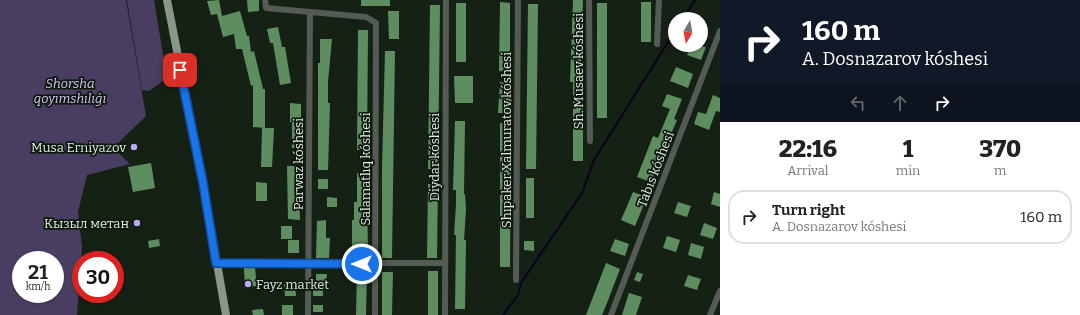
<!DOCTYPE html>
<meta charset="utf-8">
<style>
:root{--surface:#fff;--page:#f2f2f2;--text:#222;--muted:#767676;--line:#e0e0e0}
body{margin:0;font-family:Bitter,serif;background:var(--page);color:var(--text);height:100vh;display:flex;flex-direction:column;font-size:15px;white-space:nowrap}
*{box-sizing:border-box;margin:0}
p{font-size:13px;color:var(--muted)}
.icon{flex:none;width:22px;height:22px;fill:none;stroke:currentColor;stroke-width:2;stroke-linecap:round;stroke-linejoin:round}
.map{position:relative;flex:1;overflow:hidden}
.panel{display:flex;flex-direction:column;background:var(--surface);width:360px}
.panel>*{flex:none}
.guide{background:#111827;color:#fff;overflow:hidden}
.needle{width:26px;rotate:190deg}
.controls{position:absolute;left:668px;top:12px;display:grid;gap:8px}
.controls a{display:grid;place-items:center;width:40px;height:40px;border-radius:50%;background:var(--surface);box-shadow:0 1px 3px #0004;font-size:20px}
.speed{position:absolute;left:12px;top:251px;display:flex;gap:8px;font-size:20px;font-weight:700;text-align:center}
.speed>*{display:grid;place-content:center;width:52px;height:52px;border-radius:50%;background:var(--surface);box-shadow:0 1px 3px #0004;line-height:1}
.speed small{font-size:10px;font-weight:400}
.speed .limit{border:6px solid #d22;background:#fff;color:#111}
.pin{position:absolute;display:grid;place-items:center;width:34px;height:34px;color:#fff;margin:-17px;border-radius:8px;box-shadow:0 2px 6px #0006}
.me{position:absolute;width:44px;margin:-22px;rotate:270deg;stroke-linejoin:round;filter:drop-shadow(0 0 3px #0008)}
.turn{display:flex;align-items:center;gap:14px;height:84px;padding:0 16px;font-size:18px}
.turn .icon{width:52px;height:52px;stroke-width:2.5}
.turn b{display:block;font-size:28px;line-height:34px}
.lanes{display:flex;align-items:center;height:38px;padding:0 16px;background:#0003;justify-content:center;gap:20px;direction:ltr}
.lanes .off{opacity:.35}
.eta{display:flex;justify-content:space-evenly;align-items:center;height:68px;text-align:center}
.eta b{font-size:24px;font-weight:800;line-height:28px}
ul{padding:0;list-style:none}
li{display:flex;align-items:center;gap:12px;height:54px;margin:0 8px 6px;padding:0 8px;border:2px solid var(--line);border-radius:16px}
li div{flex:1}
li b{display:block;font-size:15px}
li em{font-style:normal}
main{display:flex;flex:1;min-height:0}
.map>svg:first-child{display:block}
</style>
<main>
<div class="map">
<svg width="720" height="315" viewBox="0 0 720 315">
<rect width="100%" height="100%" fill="#162116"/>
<!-- green -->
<path fill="#493e61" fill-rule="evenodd" d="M0,0H126L146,116L113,148L130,164L87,175L78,212L82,247L77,315H0ZM21,260H55V294H21Z
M127,0H154L167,78L149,91L142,90Z"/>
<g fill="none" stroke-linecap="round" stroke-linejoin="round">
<!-- stream -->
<path stroke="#0b001d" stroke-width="2" d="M683,19L695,0
M503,315L518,295L521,283L582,193L594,160L675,31"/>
</g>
<!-- building -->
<path fill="#5e8e5f" d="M219,0L222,16L240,11L247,36H249L251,52L254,51L263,89H265V128L253,127V85L251,86L242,49H236L234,34L223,37L217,14L211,15L207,1Z
M247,0H259V11L248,12Z
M361,0H390V6H361Z
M573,0H583L580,87H583V161H573V82H570Z
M500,2L510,3V72L499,71Z
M641,2H651V42H641Z
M456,3H466V62H456Z
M597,3H607V118H597Z
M528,4H538L536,169H526Z
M430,5H440L438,169H428Z
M388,11H399V39H389Z
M278,27L282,47H285L291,83L280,85L273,43H270L267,29Z
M358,30H368L367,150H357Z
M320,39H332L328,82V103H330L328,170H318V63H320Z
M691,45L706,47L701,60L687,55Z
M385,51H395L392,258H382V167Z
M676,67L693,74L688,88L670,81Z
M454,76H473V103H455Z
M500,82H512L511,113H498Z
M667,94L682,99L674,119L677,120L651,182L637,177L653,136L658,138L670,109L662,106Z
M713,95L720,98V112L716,111L709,130L694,124L698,112L706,114Z
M290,103L301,104V130H304L303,148H292V122H290Z
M455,121H465L464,194H465L466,209L464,240H466L465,309H455L456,235H454L456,204V190H453Z
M500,123L511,124L510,267H500Z
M262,128H274L272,167H261Z
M151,163L155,188L133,192L128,167Z
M287,166H298L300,220L288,219Z
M357,173H367L368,258H352V220H354V202H357Z
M526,178H534V218H526Z
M318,179H328V189H318Z
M256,182L267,183V201H256Z
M428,184H438L437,258H427Z
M633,192L647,197L635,226L621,220Z
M714,192L720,194V207L711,204Z
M327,197L337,198V207H327Z
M678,202L691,206L687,217L674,213Z
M326,220V238H330L329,258H316L317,221Z
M704,223L717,228L713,239L700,235Z
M281,226H292V239H281Z
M667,236L680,240L676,252L663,248Z
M159,239L160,246L149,248L148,241Z
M615,239L629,244L625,256L610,251Z
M288,240H299V253H288Z
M524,241H534V251L524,250Z
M691,243L704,247L701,259L688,255Z
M606,263L620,269L607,303L602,315H586Z
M244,268H255L257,286L245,287Z
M428,271H438V315H428Z
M357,272H367L366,315H356Z
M382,272H393L392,315H382Z
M637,272L643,274L640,282L634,280Z
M316,274H327L326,284H323V296H313V289H316Z
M688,275L701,279L697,290L684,286Z
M295,283L296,296H285L284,284Z
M629,293L642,297L636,315H622Z
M282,305H293V315H282Z
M313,305H323V312H313Z
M263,309L264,315H253L252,310Z"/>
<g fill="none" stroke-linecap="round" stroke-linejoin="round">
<!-- minor -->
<path stroke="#545a54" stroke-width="6" d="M265,0L266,8L366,17L376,23L375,315
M589,0L590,141
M657,44L659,0
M216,263H445
M516,280L518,0
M308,315L310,13
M445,315L446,0
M611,315L720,31
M710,315L720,291"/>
<!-- major -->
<path stroke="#8b968b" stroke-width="8" d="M167,0L203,183L226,315"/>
</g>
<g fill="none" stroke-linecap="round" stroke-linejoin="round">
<!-- route casing -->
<g stroke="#114b97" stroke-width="10">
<path id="route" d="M180,70L203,183L216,263L362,264"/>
</g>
<!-- route -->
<use href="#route" stroke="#1a73e8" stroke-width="7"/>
</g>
<!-- markers -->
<g fill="#c0a8f4" stroke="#0d180d" stroke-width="1.5">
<circle cx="134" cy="147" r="4"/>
<circle cx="137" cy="223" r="4"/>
<circle cx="248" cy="284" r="4"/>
</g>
<g text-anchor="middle" stroke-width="3.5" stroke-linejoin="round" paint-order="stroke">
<!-- street labels -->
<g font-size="13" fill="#e3eae3" stroke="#0d180d">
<text transform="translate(578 71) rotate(-90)" y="5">Sh. Musaev kóshesi</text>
<text transform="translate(506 140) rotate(-90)" y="5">Shıpaker Xalmuratov kóshesi</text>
<text transform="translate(434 157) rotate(-90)" y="5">Diydar kóshesi</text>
<text transform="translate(298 164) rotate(-90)" y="5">Parwaz kóshesi</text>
<text transform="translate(365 169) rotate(-90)" y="5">Salamatlıq kóshesi</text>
<text transform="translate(655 169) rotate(-69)" y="5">Tabıs kóshesi</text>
</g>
<!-- park labels -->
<g font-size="13" font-style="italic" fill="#d6c7fa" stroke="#0d180d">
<text x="70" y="88">Shorsha<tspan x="70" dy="15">qoyımshılıǵı</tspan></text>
</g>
<!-- poi labels -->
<g font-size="13" fill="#e3eae3" stroke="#0d180d" text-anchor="end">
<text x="126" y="152">Musa Erniyazov</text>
<text x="129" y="228">Кызыл метан</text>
<text x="256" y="289" text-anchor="start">Fayz market</text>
</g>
</g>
</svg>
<div class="controls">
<a><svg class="needle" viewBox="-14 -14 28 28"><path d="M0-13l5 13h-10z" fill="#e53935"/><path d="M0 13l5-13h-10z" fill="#767676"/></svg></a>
</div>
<div class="speed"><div>21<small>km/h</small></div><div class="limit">30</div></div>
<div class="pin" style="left:180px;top:70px;background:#d93025"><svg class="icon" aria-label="arrive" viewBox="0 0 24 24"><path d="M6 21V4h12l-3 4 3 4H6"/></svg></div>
<svg class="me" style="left:362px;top:264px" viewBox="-20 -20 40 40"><circle r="17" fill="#1a73e8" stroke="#fff" stroke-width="3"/><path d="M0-11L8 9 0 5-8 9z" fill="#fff"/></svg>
</div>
<section class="panel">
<div class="guide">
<div class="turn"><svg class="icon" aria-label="right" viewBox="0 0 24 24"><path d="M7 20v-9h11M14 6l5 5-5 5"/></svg><div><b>160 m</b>A. Dosnazarov kóshesi</div></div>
<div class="lanes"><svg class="icon off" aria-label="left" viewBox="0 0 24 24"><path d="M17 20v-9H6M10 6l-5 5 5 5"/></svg><svg class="icon off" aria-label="ahead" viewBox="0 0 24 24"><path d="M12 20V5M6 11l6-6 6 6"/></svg><svg class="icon" aria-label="right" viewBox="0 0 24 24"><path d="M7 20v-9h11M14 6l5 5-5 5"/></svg></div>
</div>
<div class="eta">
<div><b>22:16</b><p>Arrival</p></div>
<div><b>1</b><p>min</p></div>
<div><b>370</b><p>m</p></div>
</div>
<ul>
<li><svg class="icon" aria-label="right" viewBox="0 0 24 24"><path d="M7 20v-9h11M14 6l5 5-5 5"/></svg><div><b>Turn right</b><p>A. Dosnazarov kóshesi</p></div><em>160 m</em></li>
</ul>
</section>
</main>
